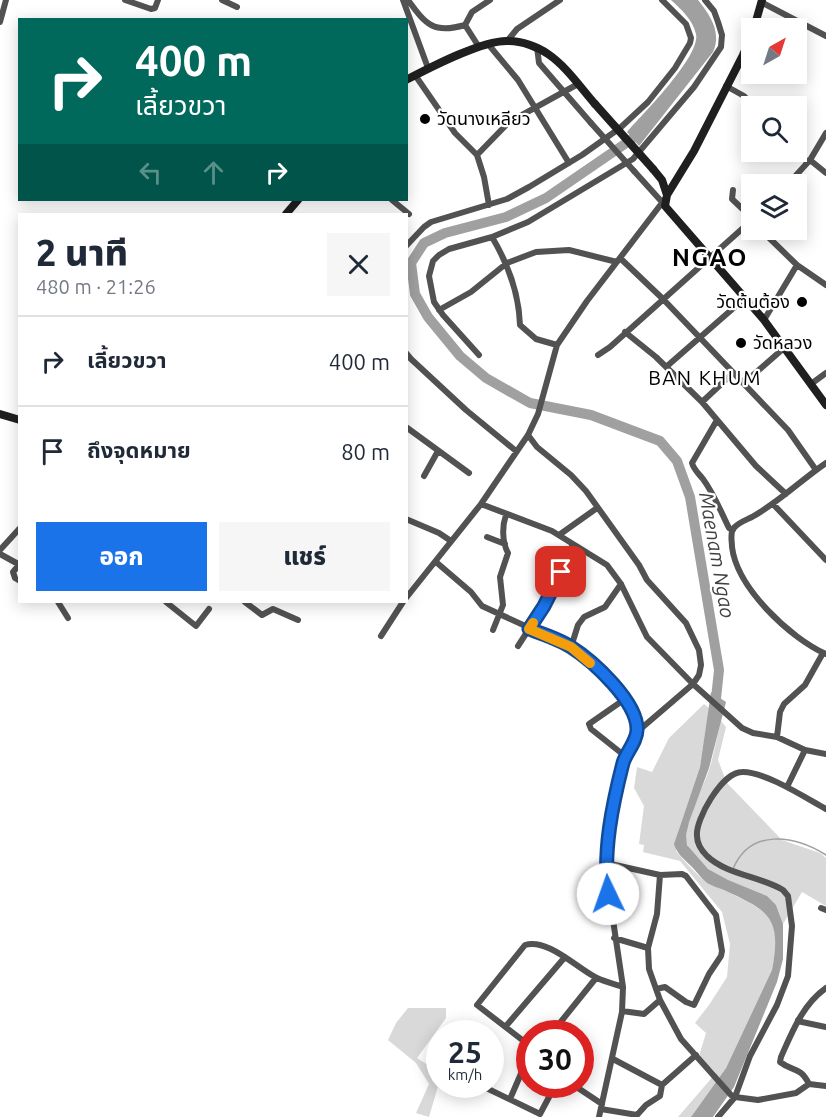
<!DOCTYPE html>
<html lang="th">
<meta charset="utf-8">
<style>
:root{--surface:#fff;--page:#f6f6f7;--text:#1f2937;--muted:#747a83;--line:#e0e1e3;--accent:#1a73e8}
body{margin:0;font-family:Ubuntu,"Noto Sans Thai",sans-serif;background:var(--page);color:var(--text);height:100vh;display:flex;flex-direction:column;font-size:22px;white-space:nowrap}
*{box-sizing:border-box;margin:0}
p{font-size:20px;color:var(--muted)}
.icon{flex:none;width:33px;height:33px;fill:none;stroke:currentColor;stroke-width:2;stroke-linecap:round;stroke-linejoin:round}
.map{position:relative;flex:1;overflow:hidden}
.panel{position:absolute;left:18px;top:213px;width:390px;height:390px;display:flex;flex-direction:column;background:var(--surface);border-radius:0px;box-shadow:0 3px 15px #0003}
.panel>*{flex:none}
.guide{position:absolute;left:18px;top:18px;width:390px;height:183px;border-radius:0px;box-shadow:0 3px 15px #0003;background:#00695c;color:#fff;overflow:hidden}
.needle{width:39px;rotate:39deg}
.fabs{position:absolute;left:741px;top:18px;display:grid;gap:12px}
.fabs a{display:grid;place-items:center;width:66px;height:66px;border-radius:0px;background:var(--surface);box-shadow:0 3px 15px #0003;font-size:30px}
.speed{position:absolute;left:426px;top:1020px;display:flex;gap:12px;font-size:30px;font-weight:700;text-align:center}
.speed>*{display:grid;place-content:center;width:78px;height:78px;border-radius:50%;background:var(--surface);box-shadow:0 3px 15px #0003;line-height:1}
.speed small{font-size:15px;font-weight:400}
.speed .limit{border:9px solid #d22;background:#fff;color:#111}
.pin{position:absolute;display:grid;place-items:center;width:51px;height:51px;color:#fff;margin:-26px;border-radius:12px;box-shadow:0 3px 9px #0006}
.me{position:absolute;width:66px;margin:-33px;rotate:357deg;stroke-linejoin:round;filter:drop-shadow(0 0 4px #0008)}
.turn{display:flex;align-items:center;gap:21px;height:126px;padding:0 18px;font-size:27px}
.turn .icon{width:78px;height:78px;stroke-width:2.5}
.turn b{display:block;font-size:42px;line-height:51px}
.lanes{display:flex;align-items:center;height:57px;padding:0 18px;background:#0003;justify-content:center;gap:30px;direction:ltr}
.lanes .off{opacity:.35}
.round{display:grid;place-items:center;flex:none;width:63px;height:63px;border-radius:0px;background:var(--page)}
.headline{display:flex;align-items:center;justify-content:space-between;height:102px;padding:0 18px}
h1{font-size:36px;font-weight:800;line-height:45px}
.action{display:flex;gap:12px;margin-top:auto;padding:12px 18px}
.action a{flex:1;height:69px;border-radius:0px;background:var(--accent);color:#fff;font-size:24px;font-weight:800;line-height:69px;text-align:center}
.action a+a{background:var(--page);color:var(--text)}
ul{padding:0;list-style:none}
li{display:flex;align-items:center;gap:18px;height:90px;padding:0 18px;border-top:2px solid var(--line)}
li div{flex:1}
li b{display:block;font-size:22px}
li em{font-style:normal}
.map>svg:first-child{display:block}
</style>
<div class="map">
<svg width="826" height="1117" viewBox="0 0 826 1117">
<rect width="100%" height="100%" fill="#fff"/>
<!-- green -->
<path fill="#d9d9d9" d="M704,704L709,708L700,767L678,832L676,851C685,862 695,873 706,882C712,886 721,888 728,892C771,913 782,919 772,970L726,1068L691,1117H678L716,1073L699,1056L706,1033L695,1023L709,1005L727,977L730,944L722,912L680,861L643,852L644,845L639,844L644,806L634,788L637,767L652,772L669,738Z
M721,721L726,727L718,760L727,783L782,840L820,853L826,858V906L802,892L783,924L776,905C751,892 695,871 687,844C681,825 703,789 709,770C714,754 717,737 721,721Z
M408,1008H446V1018L417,1058L439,1072V1083L429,1117L416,1113L429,1084L416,1063L388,1040L396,1023Z"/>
<!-- water -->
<path fill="#a0a0a0" d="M671,0H698C710,15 722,32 713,52L639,146L627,132C642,115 701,56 696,34C693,20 681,9 671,0Z
M711,692L726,702L709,768L689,822L686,835L687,845L708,869L728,880L767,896L776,905L783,924V959L777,982L734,1087L713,1117H691L726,1068L772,970C782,917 769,911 724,890C719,888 712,886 707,883C701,878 696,871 691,866C684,859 677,854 674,844L700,767Z"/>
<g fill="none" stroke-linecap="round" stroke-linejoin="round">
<!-- stream -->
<path stroke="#a0a0a0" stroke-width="1.5" d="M733,869C750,828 794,835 826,855"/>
<!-- river -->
<path stroke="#a0a0a0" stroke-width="10" d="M635,137L546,198L506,217L445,233L424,243L411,263L415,294L428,317L460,356L486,378L530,403L591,415L660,441L677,461L690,497L719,670L715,708"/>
<!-- street -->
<path stroke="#525252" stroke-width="6" d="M125,0L151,9L155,8L158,0
M222,0L237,7
M403,0L428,68
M408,0C426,25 434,34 465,25L472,12L490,0
M761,2L826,36
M0,22L6,0
M465,25L479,47
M508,40L517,29L560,0
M488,44L518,80L569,163
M537,47L539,63L591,123
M415,75L455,133L477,155L484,177L489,205
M726,86L744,96L754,106
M795,152L808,162
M477,155L509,122L578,84
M810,160L826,173
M634,171L662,202
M788,184L810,160L826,133
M733,190L732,199L752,218
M392,200L409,214
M761,230L797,265L826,285
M492,237C508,264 519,294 520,325L536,339L557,345
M406,246L424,227L431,222L507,199L529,187L582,155L620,128L648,102L675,68L690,43L691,38L686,24L662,0
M620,258L663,299L788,430L816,470
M439,310L471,292L507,263L536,252L569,250L617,262
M764,320L797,265
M625,332L656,357L702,402L756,466L786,494
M406,353L411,359L466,410L516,451
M479,355L443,315L434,302L429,276L433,261L439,255L449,249L492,237L528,222L633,159L694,87L721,47L722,35L718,22L714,11L705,0
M598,355L610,347L752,220
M666,367L745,298
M744,383L784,348
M811,384L826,373
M702,402L733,373
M717,420L692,463C694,470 699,474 703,479C714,494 721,512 729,528L733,530
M406,427L469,473
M528,435L537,447L571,475L586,491L639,565L647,580L686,623L699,650L701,665L699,675L693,684L637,732L625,756L612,805L606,873L623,987L622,1012L599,1117
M826,463C801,480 779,502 752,517C746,520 737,523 733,529C730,534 732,541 732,547C737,588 790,638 826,654
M424,476L438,451
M481,504L552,531L607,565L621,584L647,637L693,684L742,728L753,733L777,737L805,750L826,754
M773,504L826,560
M406,519L439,533L451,541
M559,535L597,508
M487,537L505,544
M0,550L20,528
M0,554L20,565
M436,562L471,592L482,606L571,647L607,676L625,699L589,724L591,729L625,756
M19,565L13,572L15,578L20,581
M406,598L481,504L528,435L538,414L557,345L587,301L665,199
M58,602L68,618
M166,602L196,626L209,609
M245,602L262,615L273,609L298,620
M493,630L503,605L500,577L508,553C502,542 502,526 506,515
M381,636L403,602
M518,646L544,606L573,544
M571,647L578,625L584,617L605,607L621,584
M625,699L635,714L637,732
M777,737L780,712L784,704L805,685L823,653
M787,787L805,750
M606,863L660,875L657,914L648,948L649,969L660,1000L681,1039L731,1095L735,1097L758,1100L796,1093L809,1084L826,1086
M821,908L826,910
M614,938L648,948
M656,989L665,987L686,1002L694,1005L709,974L721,956L722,951L716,915L686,876L682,874L660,875
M622,1011L644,1014L660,1000
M798,1020L802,1022L826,1027
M506,1026L565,957
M551,1034L596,978
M530,1046L477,1005L525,945C548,938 578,969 597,978C605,982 615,984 623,987
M478,1084L540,1114L556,1084
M572,1084L602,1104
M809,1084C800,1066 793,1072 780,1062L781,1057C792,1032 803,1004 826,988
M662,1085L696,1055
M510,1099L523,1069L530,1060
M601,1109L637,1115L646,1105L660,1096L662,1085L613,1059
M718,1117L735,1097L750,1056L777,1005L788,976L792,926L788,896L783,890C760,876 727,875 707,856C702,851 697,844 697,836C695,820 722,772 742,772C764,771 806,798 826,809"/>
<!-- secondary -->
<path stroke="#1f1f1f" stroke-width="8" d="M754,28L762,0
M752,35L743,55L694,151L667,195L665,206L764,320L826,405
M406,80C429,68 484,39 509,41C522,41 538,47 548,54C567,67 580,87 595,104
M653,169L662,180L667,195
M286,214L298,200
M0,414L20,420"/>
<!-- street-bridge -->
<path stroke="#525252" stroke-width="6" d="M591,123L634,171"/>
<!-- secondary-bridge -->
<path stroke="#1f1f1f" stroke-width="8" d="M595,104L653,169"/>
</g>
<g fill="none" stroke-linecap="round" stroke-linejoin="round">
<!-- route casing -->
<g stroke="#114b97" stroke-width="15">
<path id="route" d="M561,572L544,606L529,629C543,634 559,639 571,647C593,661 638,702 637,730C637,741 626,753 623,763C612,806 603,850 608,894"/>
</g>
<!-- route -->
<use href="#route" stroke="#1a73e8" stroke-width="10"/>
<!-- slow -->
<path stroke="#f59e0b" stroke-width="10" d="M533,623L529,629L571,647L590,663"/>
</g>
<!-- markers -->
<g fill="#000" stroke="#fff" stroke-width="2">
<circle cx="425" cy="119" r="6"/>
<circle cx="802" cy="302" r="6"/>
<circle cx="741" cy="343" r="6"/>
</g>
<g text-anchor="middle" stroke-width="4.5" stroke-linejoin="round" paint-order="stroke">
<!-- poi labels -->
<g font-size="18" fill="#000" stroke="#fff" text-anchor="start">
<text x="437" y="125">วัดนางเหลียว</text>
<text x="790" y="308" text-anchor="end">วัดต้นต้อง</text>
<text x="753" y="349">วัดหลวง</text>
</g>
<!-- neighbourhood labels -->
<g font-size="20" letter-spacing="1.5" fill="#000" stroke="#fff">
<text x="705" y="385">BAN KHUM</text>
</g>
<!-- water labels -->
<g font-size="20" font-style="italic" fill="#414141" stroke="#fff">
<text transform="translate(717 555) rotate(80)" y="7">Maenam Ngao</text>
</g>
<!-- district labels -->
<g font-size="24" font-weight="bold" letter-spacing="1.5" fill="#000" stroke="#fff">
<text x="710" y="266">NGAO</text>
</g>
</g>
</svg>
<div class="fabs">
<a><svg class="needle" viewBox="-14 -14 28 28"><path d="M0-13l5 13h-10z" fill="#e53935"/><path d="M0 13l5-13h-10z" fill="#747a83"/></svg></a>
<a><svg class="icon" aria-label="search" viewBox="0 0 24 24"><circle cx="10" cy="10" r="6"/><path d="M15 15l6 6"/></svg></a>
<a><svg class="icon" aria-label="layers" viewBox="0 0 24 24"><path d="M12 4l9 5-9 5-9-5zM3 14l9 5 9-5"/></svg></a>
</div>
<div class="speed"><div>25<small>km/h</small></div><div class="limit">30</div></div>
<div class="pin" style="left:561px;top:572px;background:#d93025"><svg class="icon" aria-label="arrive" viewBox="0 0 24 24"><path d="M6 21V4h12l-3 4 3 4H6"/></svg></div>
<svg class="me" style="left:608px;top:894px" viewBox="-20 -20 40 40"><circle r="19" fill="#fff"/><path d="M0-13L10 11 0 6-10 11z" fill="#1a73e8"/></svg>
<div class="guide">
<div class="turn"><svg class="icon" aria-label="right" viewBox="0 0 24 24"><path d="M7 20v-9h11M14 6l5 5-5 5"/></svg><div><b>400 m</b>เลี้ยวขวา</div></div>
<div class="lanes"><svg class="icon off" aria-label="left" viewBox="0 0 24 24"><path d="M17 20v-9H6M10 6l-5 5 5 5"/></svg><svg class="icon off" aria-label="ahead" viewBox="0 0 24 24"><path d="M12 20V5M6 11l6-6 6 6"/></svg><svg class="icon" aria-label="right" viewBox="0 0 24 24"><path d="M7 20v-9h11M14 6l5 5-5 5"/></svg></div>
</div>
<section class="panel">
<div class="headline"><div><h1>2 นาที</h1><p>480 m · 21:26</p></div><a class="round"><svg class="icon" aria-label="close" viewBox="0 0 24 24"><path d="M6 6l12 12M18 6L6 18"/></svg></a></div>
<ul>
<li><svg class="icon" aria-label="right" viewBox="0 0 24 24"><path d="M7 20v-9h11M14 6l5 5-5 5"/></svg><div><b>เลี้ยวขวา</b></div><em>400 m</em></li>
<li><svg class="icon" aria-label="arrive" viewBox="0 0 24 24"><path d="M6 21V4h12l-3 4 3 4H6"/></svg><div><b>ถึงจุดหมาย</b></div><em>80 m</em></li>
</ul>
<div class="action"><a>ออก</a><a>แชร์</a></div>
</section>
</div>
